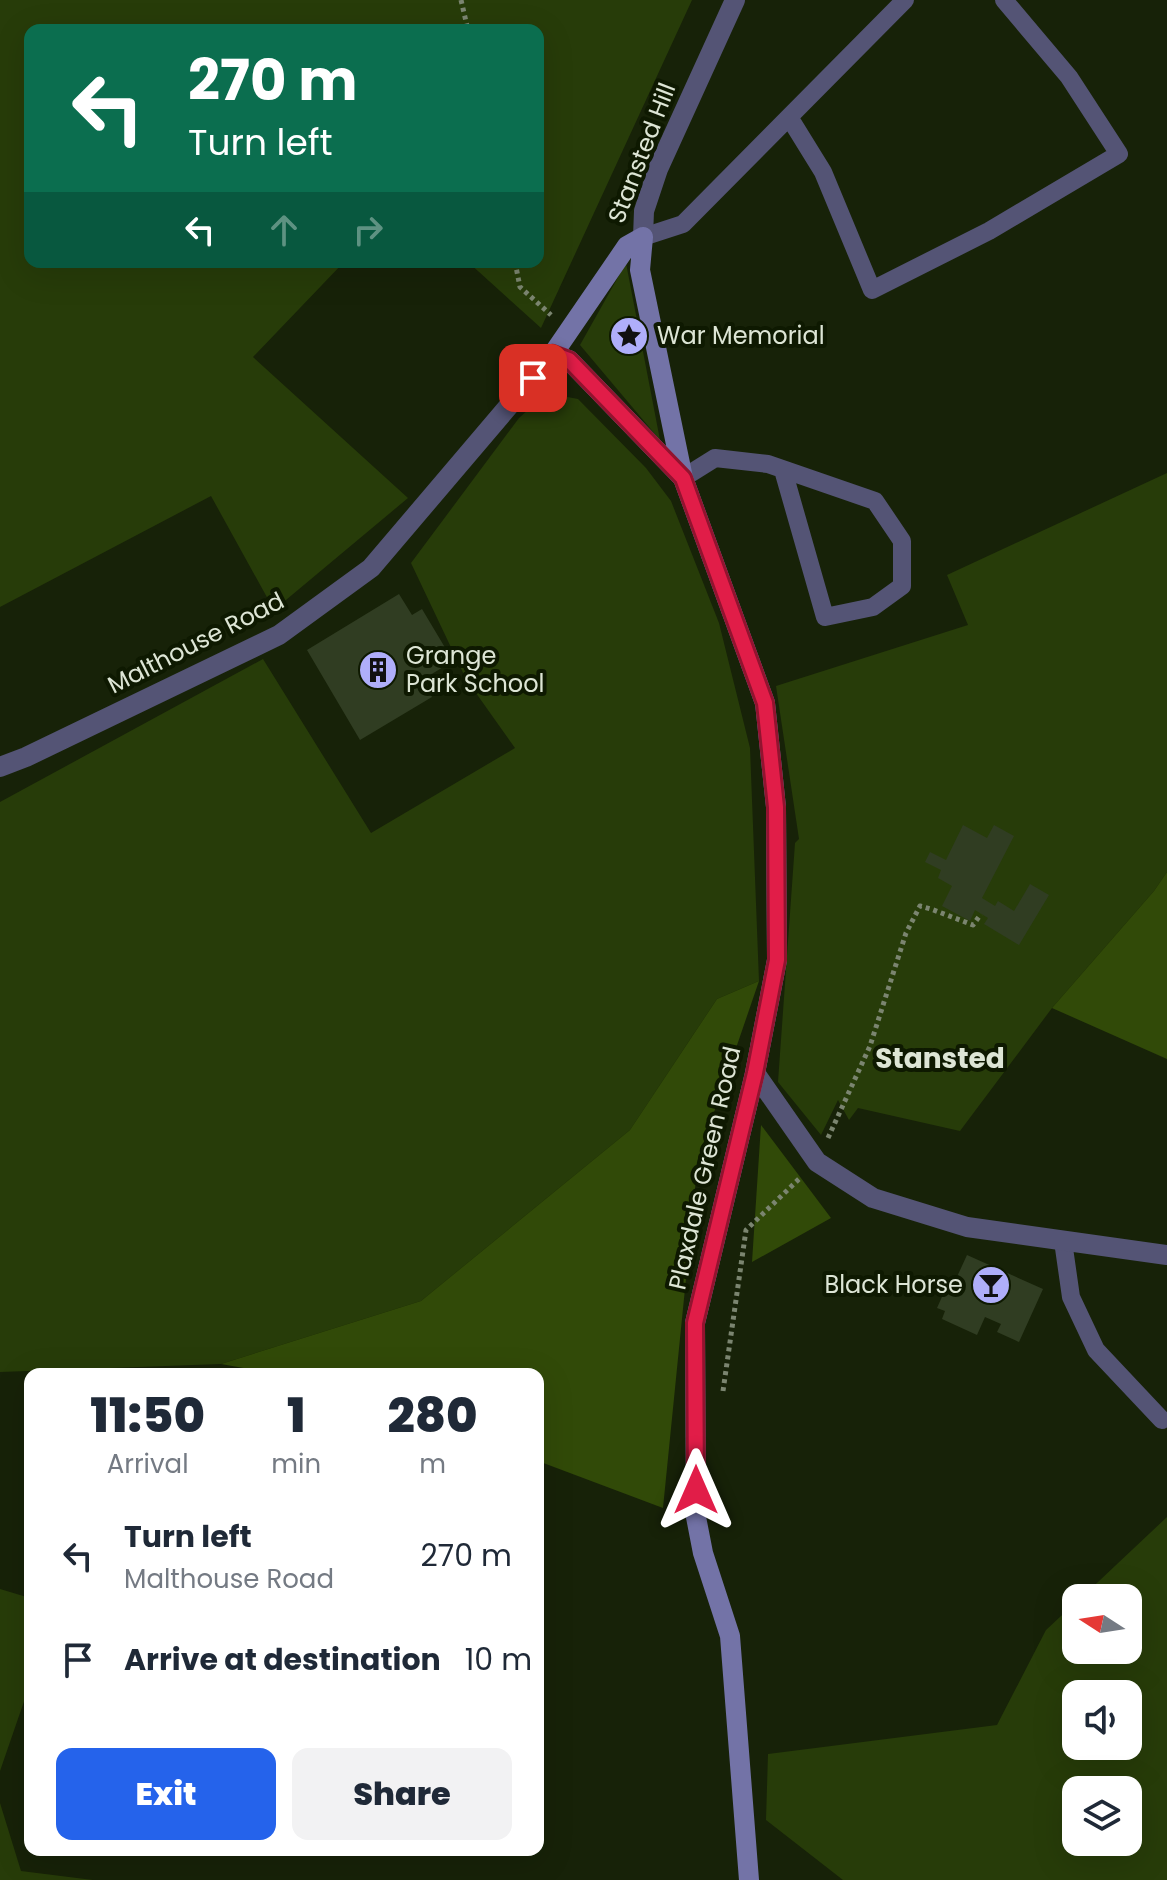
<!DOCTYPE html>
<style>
:root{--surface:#fff;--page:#f2f2f3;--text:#1f2937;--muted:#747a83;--accent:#2563eb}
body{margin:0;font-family:Poppins,sans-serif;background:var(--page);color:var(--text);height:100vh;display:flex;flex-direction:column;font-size:30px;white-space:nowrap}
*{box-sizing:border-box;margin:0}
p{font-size:26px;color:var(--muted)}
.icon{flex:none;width:44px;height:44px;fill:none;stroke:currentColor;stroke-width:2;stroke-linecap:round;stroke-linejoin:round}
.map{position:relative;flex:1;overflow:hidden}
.side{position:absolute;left:24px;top:1368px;width:520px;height:488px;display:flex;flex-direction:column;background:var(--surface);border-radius:16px;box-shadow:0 8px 32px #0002}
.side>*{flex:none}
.hud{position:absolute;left:24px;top:24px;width:520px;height:244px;border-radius:16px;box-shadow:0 8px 32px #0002;background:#0b6e4f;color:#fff;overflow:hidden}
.needle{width:52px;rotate:282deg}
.tools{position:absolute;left:1062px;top:1584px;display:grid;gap:16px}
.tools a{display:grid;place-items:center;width:80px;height:80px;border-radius:16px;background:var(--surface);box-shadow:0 8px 32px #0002;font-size:40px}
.pin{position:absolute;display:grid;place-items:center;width:68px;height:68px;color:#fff;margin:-34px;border-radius:16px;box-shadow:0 4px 12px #0006}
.me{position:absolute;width:88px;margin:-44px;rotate:0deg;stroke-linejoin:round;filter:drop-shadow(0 0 6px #0008)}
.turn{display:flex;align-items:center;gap:28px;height:168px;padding:0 32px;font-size:36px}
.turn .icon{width:104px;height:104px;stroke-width:2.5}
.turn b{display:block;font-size:56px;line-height:68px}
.lanes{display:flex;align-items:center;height:76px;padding:0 32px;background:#0003;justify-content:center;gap:40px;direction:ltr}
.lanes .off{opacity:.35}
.eta{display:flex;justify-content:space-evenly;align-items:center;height:136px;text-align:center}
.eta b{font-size:48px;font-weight:800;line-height:56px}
.button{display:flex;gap:16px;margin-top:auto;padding:16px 32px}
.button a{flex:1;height:92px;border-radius:16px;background:var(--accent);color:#fff;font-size:32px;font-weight:800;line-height:92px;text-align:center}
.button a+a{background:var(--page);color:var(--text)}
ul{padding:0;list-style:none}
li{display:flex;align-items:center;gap:24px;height:104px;padding:0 32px}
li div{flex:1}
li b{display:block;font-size:30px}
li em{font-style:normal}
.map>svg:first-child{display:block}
</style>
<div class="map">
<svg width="1167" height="1880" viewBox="0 0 1167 1880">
<rect width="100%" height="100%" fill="#172208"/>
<!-- green -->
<path fill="#273c09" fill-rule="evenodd" d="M0,0H692L541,328L468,262H538V30H30V262H344L253,357L408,498L274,610L211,496L0,607Z
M626,263L660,440L580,345Z
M557,395L578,399L646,468L671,501L719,623L750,748L759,981L717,999L630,1130L421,1301L221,1364L0,1372V802L263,659L371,833L515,748L466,679L411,563L519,418L539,400Z
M1167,473V872L1154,891L1052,1008L960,1131L858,1108L849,1120L838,1100L821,1135L778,1082L795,843L799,839L776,686L968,625L947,575Z
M1167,1517V1880H843L766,1820L768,1754L997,1725L1046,1630L1076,1602V1650H1128V1598H1081ZM1076,1694H1128V1746H1076ZM1076,1790H1128V1842H1076Z
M0,1589L30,1598V1684L0,1771Z
M0,1803L21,1871L93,1880H0Z"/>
<!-- forest -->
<path fill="#314a08" d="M1167,872V1059L1052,1008L1154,891Z
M759,981L698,1159L663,1508L538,1461V1374H278L221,1364L421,1301L630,1130L717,999Z
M761,1125L831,1218L752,1262Z"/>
<!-- building -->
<path fill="#303d22" d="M399,594L412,615L422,609L453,661L422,680L432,697L360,740L307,650Z
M963,825L987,838L994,825L1014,836L982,898L995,906L998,901L1014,911L1030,884L1049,895L1019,945L984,924L988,918L975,910L970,921L942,906L952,886L938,878L941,870L925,862L930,852L946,860Z
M967,1255L1043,1289L1019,1342L997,1332L1001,1324L985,1317L977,1335L942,1319L945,1311L937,1308L945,1290L950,1292Z"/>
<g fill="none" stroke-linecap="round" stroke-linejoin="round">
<!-- path -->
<path stroke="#7b8570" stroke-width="5" stroke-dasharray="4 4" stroke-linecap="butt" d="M461,0L468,30
M515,262L520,287L551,315
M828,1138L870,1046L906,933L920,906L931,909L973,925L981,914
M723,1391L746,1230L800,1178"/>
<!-- lane -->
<path stroke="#545475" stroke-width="18" d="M789,117L823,172L872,290L989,231L1119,154L1069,77L1004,0
M643,237L683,224L905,0
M683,478L715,458L768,464L875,501L902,541V586L873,607L825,617L783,470
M1063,1241L1071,1297L1096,1350L1162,1420"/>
<!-- street -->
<path stroke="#545475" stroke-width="20" d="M643,237L644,211L658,169L735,0
M0,767L26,757L279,635L371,568L553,354
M755,1073L817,1162L873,1198L967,1227L1167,1255"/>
<!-- secondary -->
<path stroke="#7373a7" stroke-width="20" d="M643,237L640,270L683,478L765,703L776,807L777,960L755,1073L695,1323L696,1517L703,1553L730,1636L749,1880
M643,237L627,246L553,354L569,360L683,478"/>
</g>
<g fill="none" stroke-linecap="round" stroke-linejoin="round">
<!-- route casing -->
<g stroke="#92132f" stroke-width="20">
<path id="route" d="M533,378L553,354L569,360L683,478L765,703L776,807L777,960L755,1073L695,1323L696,1490"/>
</g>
<!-- route -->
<use href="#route" stroke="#e11d48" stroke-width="14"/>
</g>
<!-- icons -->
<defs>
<g id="sight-disc" transform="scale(2)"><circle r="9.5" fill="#afaefa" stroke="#0e1901"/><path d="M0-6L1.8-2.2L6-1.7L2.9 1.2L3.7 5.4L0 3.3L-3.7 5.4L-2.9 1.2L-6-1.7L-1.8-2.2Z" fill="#111"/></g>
<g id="building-disc" transform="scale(2)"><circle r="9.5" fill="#afaefa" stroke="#0e1901"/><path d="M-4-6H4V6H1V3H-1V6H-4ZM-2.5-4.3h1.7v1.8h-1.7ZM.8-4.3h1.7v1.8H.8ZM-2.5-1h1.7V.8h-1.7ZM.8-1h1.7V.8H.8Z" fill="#111"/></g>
<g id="bar-disc" transform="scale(2)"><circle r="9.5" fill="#afaefa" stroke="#0e1901"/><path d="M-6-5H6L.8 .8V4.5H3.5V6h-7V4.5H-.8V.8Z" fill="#111"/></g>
</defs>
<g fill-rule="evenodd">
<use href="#sight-disc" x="629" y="336"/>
<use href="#building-disc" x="378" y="670"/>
<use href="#bar-disc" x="991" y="1285"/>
</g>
<g text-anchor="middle" stroke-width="8" stroke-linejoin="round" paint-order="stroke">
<!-- street labels -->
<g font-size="24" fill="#dde5d5" stroke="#0e1901">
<text transform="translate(642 153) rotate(-69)" y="8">Stansted Hill</text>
<text transform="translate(196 643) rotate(-27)" y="8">Malthouse Road</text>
<text transform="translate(705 1168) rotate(-77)" y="8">Plaxdale Green Road</text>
</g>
<!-- poi labels -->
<g font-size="24" fill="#dde5d5" stroke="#0e1901" text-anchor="start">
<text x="657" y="344">War Memorial</text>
<text x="406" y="664">Grange<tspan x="406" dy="28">Park School</tspan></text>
<text x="963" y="1293" text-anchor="end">Black Horse</text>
</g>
<!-- quarter labels -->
<g font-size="28" font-weight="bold" fill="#dde5d5" stroke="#0e1901">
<text x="940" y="1068">Stansted</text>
</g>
</g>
</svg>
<div class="tools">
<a><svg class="needle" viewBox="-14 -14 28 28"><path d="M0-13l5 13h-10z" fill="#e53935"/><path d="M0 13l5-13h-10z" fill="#747a83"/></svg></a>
<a><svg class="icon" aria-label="sound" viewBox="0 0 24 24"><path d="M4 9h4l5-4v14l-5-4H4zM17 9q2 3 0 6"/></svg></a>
<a><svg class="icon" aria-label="layers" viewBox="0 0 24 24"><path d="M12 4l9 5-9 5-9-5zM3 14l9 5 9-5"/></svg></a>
</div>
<div class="pin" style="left:533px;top:378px;background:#d93025"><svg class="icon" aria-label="arrive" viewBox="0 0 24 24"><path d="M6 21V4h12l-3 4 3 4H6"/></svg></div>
<svg class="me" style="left:696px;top:1490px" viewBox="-20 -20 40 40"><path d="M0-17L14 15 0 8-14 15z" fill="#e11d48" stroke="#fff" stroke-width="4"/></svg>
<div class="hud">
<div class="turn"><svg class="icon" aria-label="left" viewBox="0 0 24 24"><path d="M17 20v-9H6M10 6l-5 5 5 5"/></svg><div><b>270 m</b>Turn left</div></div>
<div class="lanes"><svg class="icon" aria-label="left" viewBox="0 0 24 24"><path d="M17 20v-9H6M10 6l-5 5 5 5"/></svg><svg class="icon off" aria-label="ahead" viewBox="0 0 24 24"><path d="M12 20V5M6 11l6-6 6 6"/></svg><svg class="icon off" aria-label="right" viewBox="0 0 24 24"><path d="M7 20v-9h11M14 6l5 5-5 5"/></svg></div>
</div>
<section class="side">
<div class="eta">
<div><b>11:50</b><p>Arrival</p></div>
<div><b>1</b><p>min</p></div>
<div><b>280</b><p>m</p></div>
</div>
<ul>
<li><svg class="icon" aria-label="left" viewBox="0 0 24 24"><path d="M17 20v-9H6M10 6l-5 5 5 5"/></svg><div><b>Turn left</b><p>Malthouse Road</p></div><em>270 m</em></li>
<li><svg class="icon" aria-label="arrive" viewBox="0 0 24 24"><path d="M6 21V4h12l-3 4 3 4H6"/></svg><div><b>Arrive at destination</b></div><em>10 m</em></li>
</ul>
<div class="button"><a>Exit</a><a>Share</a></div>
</section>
</div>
